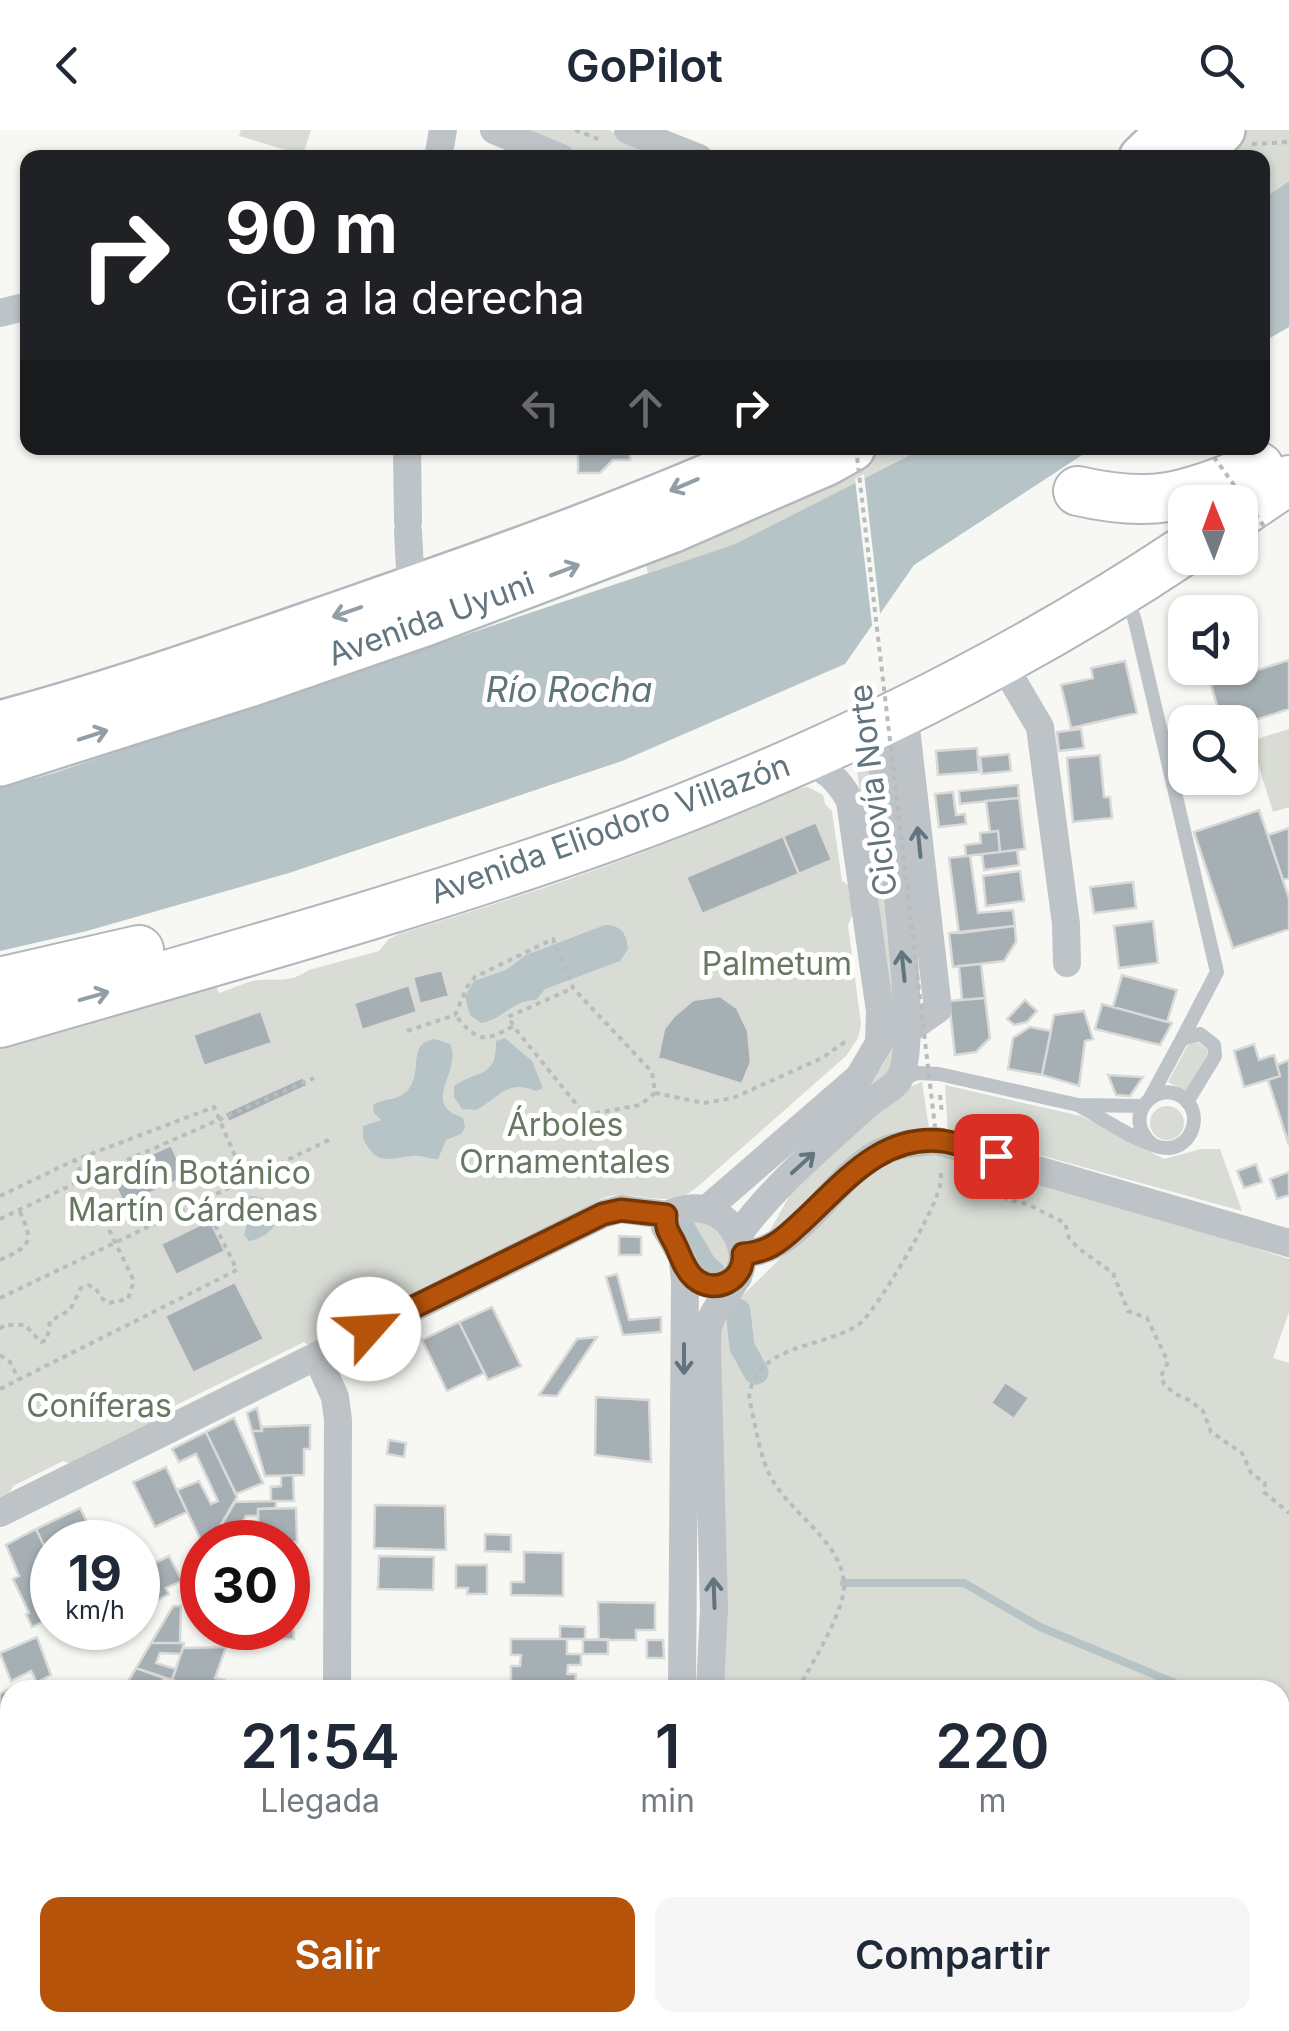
<!DOCTYPE html>
<html lang="es">
<meta charset="utf-8">
<style>
:root{--surface:#fff;--page:#f6f6f7;--text:#1f2937;--muted:#747a83;--accent:#b45309}
body{margin:0;font-family:Inter,sans-serif;background:var(--page);color:var(--text);height:100vh;display:flex;flex-direction:column;font-size:38px;white-space:nowrap}
*{box-sizing:border-box;margin:0}
p{font-size:32px;color:var(--muted)}
.icon{flex:none;width:55px;height:55px;fill:none;stroke:currentColor;stroke-width:2;stroke-linecap:round;stroke-linejoin:round}
.map{position:relative;flex:1;overflow:hidden}
.drawer{position:absolute;left:0px;top:1550px;width:1290px;height:352px;display:flex;flex-direction:column;background:var(--surface);border-radius:30px 30px 0 0;box-shadow:0 2px 8px #0004}
.drawer>*{flex:none}
.hud{position:absolute;left:20px;top:20px;width:1250px;height:305px;border-radius:20px;box-shadow:0 2px 8px #0004;background:#202124;color:#fff;overflow:hidden}
.needle{width:65px;rotate:359deg}
.buttons{position:absolute;left:1168px;top:355px;display:grid;gap:20px}
.buttons a{display:grid;place-items:center;width:90px;height:90px;border-radius:20px;background:var(--surface);box-shadow:0 2px 8px #0004;font-size:50px}
.speed{position:absolute;left:30px;top:1390px;display:flex;gap:20px;font-size:50px;font-weight:700;text-align:center}
.speed>*{display:grid;place-content:center;width:130px;height:130px;border-radius:50%;background:var(--surface);box-shadow:0 2px 8px #0004;line-height:1}
.speed small{font-size:25px;font-weight:400}
.speed .limit{border:15px solid #d22;background:#fff;color:#111}
.pin{position:absolute;display:grid;place-items:center;width:85px;height:85px;color:#fff;margin:-42px;border-radius:20px;box-shadow:0 5px 15px #0006}
.me{position:absolute;width:110px;margin:-55px;rotate:64deg;stroke-linejoin:round;filter:drop-shadow(0 0 8px #0008)}
.turn{display:flex;align-items:center;gap:35px;height:210px;padding:0 40px;font-size:45px}
.turn .icon{width:130px;height:130px;stroke-width:2.5}
.turn b{display:block;font-size:70px;line-height:85px}
.lanes{display:flex;align-items:center;height:95px;padding:0 40px;background:#0003;justify-content:center;gap:50px;direction:ltr}
.lanes .off{opacity:.35}
.eta{display:flex;justify-content:space-evenly;align-items:center;height:170px;text-align:center}
.eta b{font-size:60px;font-weight:600;line-height:70px}
.action{display:flex;gap:20px;margin-top:auto;padding:20px 40px}
.action a{flex:1;height:115px;border-radius:20px;background:var(--accent);color:#fff;font-size:40px;font-weight:600;line-height:115px;text-align:center}
.action a+a{background:var(--page);color:var(--text)}
header{display:flex;justify-content:space-between;align-items:center;height:130px;padding:0 40px;background:var(--surface);font-size:45px;font-weight:600}
.map>svg:first-child{display:block}
</style>
<header><svg class="icon" aria-label="back" viewBox="0 0 24 24"><path d="M15 5l-7 7 7 7"/></svg>GoPilot<svg class="icon" aria-label="search" viewBox="0 0 24 24"><circle cx="10" cy="10" r="6"/><path d="M15 15l6 6"/></svg></header>
<div class="map">
<svg width="1289" height="1901" viewBox="0 0 1289 1901">
<rect width="100%" height="100%" fill="#f7f7f4"/>
<!-- green -->
<path fill="#d8dcd4" d="M241,0H311L303,25L239,6Z
M510,0H608L678,27H592Z
M1245,0H1289V51L1263,69L1262,28H1215Z
M871,318H924L735,414L648,443L643,420Z
M1289,599V677L1273,682L1251,611Z
M872,619L897,863L891,944L848,978L883,935L888,925L890,880L855,626Z
M808,657L823,665L825,674L832,681L842,751L850,756L854,781L848,795L861,894L858,908L846,926L702,1053C696,1058 689,1064 681,1067C650,1076 610,1049 586,1082L385,1178L379,1176L357,1187L355,1193L311,1217L304,1212L162,1282L150,1299L81,1337L63,1331L13,1356L10,1362L0,1367V916L75,895L125,877L134,879L216,856L219,863C232,859 247,851 260,850C279,849 292,852 309,840L379,821L389,809L399,804C532,763 665,720 790,659Z
M1197,912L1207,919V925L1186,961L1168,952L1188,915Z
M922,952L929,998L903,1001L806,1073L765,1109L802,1044L893,963Z
M945,955L1081,986L1164,1029L1201,1019H1220L1242,1081L1014,1018L1009,1022L948,1004Z
M1150 993a17 17 0 1 1 34 0a17 17 0 1 1-34 0Z
M959,1023L1289,1129V1182L1273,1228L1289,1233V1901H644L647,1892H1280V1560H720L717,1205L742,1166L844,1066L887,1031L911,1024Z
M695,1088C717,1099 734,1112 727,1139L709,1148L675,1092Z"/>
<!-- water -->
<path fill="#b6c4c7" d="M1289,51V197L1263,212V69Z
M924,318H1093L914,435L845,534L622,631L289,743L87,801L0,821V658L54,643L735,414Z
M605,795C620,795 627,803 628,819L620,831L545,859L536,870C510,871 503,890 481,893L470,885L465,867L474,851L506,840L526,825Z
M505,908L532,931L543,958L536,961C507,948 498,969 476,980L462,979L454,967V956C478,939 497,949 496,911Z
M435,909L450,914C461,937 431,964 448,980C452,984 458,985 463,988L465,998L461,1004L446,1010L438,1029C429,1029 421,1025 413,1026C388,1028 377,1037 363,1008V996L381,990L374,983L373,975C385,967 397,972 408,960C424,941 406,913 435,909Z
M247,1066C287,1065 286,1104 249,1111L244,1105L247,1094L235,1089Z"/>
<!-- pier -->
<path fill="#f7f7f4" d="M864,344L881,491L873,503L855,349Z"/>
<g fill="none" stroke-linecap="round" stroke-linejoin="round">
<!-- stream -->
<path stroke="#b6c4c7" stroke-width="8" d="M844,1453H964L1040,1497L1182,1556L1227,1560
M1280,1579L1289,1585
M1280,1723L1289,1724
M1047,1892L1082,1901
M1282,1901L1289,1896"/>
<!-- canal -->
<path stroke="#b6c4c7" stroke-width="25" d="M682,1097L704,1135L713,1143
M738,1181L742,1217L756,1242"/>
</g>
<!-- building -->
<path fill="#a5afb4" stroke="#d9d9d7" stroke-width="2.5" d="M578,318H630V330H613L600,343H578Z
M1289,530V579L1240,595L1222,592L1211,555Z
M1125,531L1137,583L1071,598L1061,555L1093,548L1091,538Z
M1081,599L1084,618L1059,621L1057,602Z
M977,618L979,642L938,645L936,621Z
M1009,624L1011,641L982,644L980,627Z
M1100,625L1104,667H1110L1112,688L1073,692L1067,628Z
M1018,655L1019,668L960,674L959,661Z
M953,662L956,685L965,684L966,694L939,697L935,664Z
M1019,668L1025,719L1000,722L998,701L990,702L986,671Z
M1259,680L1289,768V799L1233,818L1194,702Z
M816,692L832,730L799,744L783,706Z
M1289,698V748L1283,750L1268,705Z
M998,701L1000,722L966,726L965,715L981,713L980,703Z
M783,706L799,744L702,784L686,747Z
M1017,720L1019,735L984,740L982,724Z
M966,726H970L978,783L1013,780L1015,796L959,803L949,728Z
M1020,741L1024,771L986,776L983,746Z
M1133,752L1136,778L1094,783L1090,757Z
M1153,791L1158,833L1119,838L1114,796Z
M1015,796L1016,812L1004,831L953,837L949,803Z
M981,834L985,868L962,870L959,836Z
M442,840L449,866L420,874L413,847Z
M1122,845L1177,860L1167,892L1113,877Z
M409,855L417,882L362,900L354,873Z
M720,866L737,878L748,901L751,932L742,954L658,928L664,899L674,886L693,870Z
M985,868L990,908L976,922L955,925L949,871Z
M1025,870L1037,881L1027,892L1014,895L1007,889Z
M1102,874L1113,877L1172,893L1160,915L1095,899Z
M261,881L272,913L204,936L193,905Z
M1084,881L1093,909L1085,911L1079,956L1042,945L1054,885Z
M1030,897L1051,901L1042,945L1008,939L1013,908Z
M1254,914L1259,930L1274,925L1280,946L1244,957L1234,921Z
M1289,930V1015L1268,950L1280,946L1277,935Z
M1108,945L1143,947L1130,966L1116,965Z
M303,947L307,956L229,992L224,983Z
M171,1015L186,1047L124,1075L110,1043Z
M1256,1034L1262,1052L1244,1058L1237,1041Z
M1289,1042V1065L1277,1069L1270,1049Z
M210,1090L225,1121L176,1145L161,1114Z
M619,1106L641,1107V1125H619Z
M617,1144L629,1190L661,1187V1202L623,1205L606,1147Z
M235,1152L264,1209L193,1243L165,1186Z
M492,1177L521,1236L488,1250L459,1192Z
M459,1192L484,1243L447,1261L422,1210Z
M597,1207L557,1266L539,1265L577,1209Z
M1005,1252L1029,1268L1014,1289L991,1273Z
M596,1267L649,1270L651,1332L595,1325Z
M257,1278L262,1301H252L247,1283Z
M234,1288L263,1353L236,1364L206,1302Z
M310,1295V1319H304V1345L265,1346L252,1301H262V1297Z
M206,1302L237,1367L211,1412L202,1413L177,1360L199,1351L211,1374L218,1371L196,1324L179,1332L172,1319Z
M389,1310L406,1313L404,1327L387,1324Z
M166,1337L187,1382L155,1397L133,1352Z
M293,1345L294,1371H271V1357L281,1356V1346Z
M276,1371V1378L258,1379V1386H246L238,1399L258,1398L259,1412H224L223,1392L235,1372Z
M375,1375L445,1376L446,1420L374,1418Z
M80,1378L97,1412H52V1432L36,1399Z
M296,1378L297,1412H259L258,1379Z
M36,1399L52,1432V1487L32,1497L26,1484L29,1483L13,1449L19,1446L6,1415Z
M485,1404L511,1405V1422L485,1421Z
M524,1422L563,1423V1466L511,1465V1452H524Z
M169,1426L182,1451L166,1458L169,1464L138,1481V1441Z
M379,1426L434,1427L433,1460L378,1459Z
M456,1435H487V1464H467L468,1458H456Z
M288,1458H292L294,1509L228,1510V1498H288Z
M598,1472L655,1473V1500H636V1510H599Z
M173,1476H181L180,1513H151Z
M560,1496L585,1497V1509H560Z
M37,1507L51,1545L37,1552L31,1541L11,1551L0,1523Z
M511,1509H567V1524H581V1535H568L567,1544H576L575,1554H511V1536H520L521,1525H511Z
M608,1509V1524H583V1510Z
M647,1510H663L664,1528H647Z
M151,1513H184L181,1524L160,1523L156,1533L176,1539L172,1550L136,1538Z
M226,1517L215,1548L224,1550L221,1560H202L172,1550L183,1518Z
M136,1538L164,1548L156,1560H123Z
M511,1554H538V1560H511Z
M14,1557L15,1560H10V1618L7,1619L0,1606V1564Z
M380,1557L423,1558V1560H380Z
M10,1756V1794L0,1778V1762Z
M6,1800L10,1807V1853L0,1866V1835L4,1830L0,1822V1802Z
M10,1853V1882L0,1894V1866Z
M10,1889V1892H42L53,1901H0Z
M279,1892H295L303,1899L272,1901Z
M316,1892H354L365,1901H328Z
M559,1892H591L588,1901H556Z"/>
<g fill="none" stroke-linecap="round" stroke-linejoin="round">
<!-- primary casing -->
<g stroke="#b2b8bb" stroke-width="50">
<path id="primary" d="M1142,28L1171,0
M1192,28L1222,0
M0,594C120,562 237,520 355,479C496,430 638,380 774,318
M0,633L252,553L425,493L671,400L827,332L852,318"/>
</g>
<!-- trunk casing -->
<g stroke="#b1b7ba" stroke-width="52">
<path id="trunk" d="M1078,361C1157,379 1185,366 1259,337
M1240,383L1289,350
M0,852L139,820
M0,893C206,833 414,777 616,704C815,631 1009,537 1185,420"/>
</g>
<!-- path -->
<path stroke="#b8bcbf" stroke-width="4" stroke-dasharray="5 5" stroke-linecap="butt" d="M575,0L603,11
M1252,14L1289,12
M513,895L508,887L573,858
M407,901L455,885L467,857L475,847L553,809L573,858L652,942L655,963L640,975L585,985L513,896C483,913 478,912 455,885
M655,963L704,973L733,968L822,928L849,909
M940,965L942,985
M1001,1056L1006,1069L1027,1074L1065,1093L1069,1108L1078,1118L1113,1143L1128,1181L1147,1188L1168,1232L1161,1246L1164,1254L1175,1264L1189,1270L1203,1281L1211,1302L1242,1323L1251,1343L1265,1353L1264,1362L1289,1383
M0,1066L75,1030L214,977L245,1049
M0,1089L84,1049L314,948
M0,1130C32,1115 34,1112 19,1080
M0,1168L333,1008
M0,1199L4,1195H25L41,1212L47,1210L50,1191L70,1180L81,1158L88,1155L96,1158L100,1167L109,1173L128,1169L134,1151L75,1030
M0,1225L10,1232L19,1250
M0,1259L237,1140L204,1073
M798,1560C811,1534 846,1480 844,1453C841,1412 793,1385 773,1351C759,1328 756,1295 749,1269C753,1214 821,1219 858,1195C875,1184 932,1085 938,1062C941,1055 941,1046 941,1039
M734,1901L740,1892"/>
<!-- service -->
<path stroke="#bec3c7" stroke-width="14" d="M1126,465L1135,491L1217,842L1182,909
M900,950L917,943L939,944L1078,975L1143,976
M1150,968L1182,909L1200,904L1214,915L1215,926L1187,972
M1078,975C1097,985 1148,1020 1169,1018C1191,1016 1202,988 1187,971C1161,944 1118,985 1152,1014"/>
<!-- minor -->
<path stroke="#bec3c7" stroke-width="28" d="M494,0L561,28
M628,0L699,28
M438,28L443,0
M0,183L28,176
M407,318L408,391
M408,401L411,460
M1001,531L1040,597L1066,794L1067,833
M906,598L938,879L908,900
M708,1078L859,947L879,913L880,881L850,671C838,648 826,640 803,628
M666,1085C684,1078 701,1074 718,1085C730,1092 737,1103 741,1116C750,1148 718,1166 709,1194C707,1201 707,1211 707,1218L714,1479L710,1560
M666,1085L665,1097L696,1150L716,1156L738,1147
M738,1105C774,1055 822,1016 867,975C876,967 889,961 897,952C924,923 887,684 882,634L907,606
M743,1124C801,1120 829,1051 877,1024C895,1014 917,1012 937,1011L1289,1113
M317,1227L335,1267L338,1290L337,1560
M0,1383L603,1084L621,1079L666,1085
M682,1560L685,1151L683,1132
M0,1657L10,1652
M0,1725L10,1714
M109,1901L116,1892
M631,1901L634,1892"/>
<!-- primary -->
<use href="#primary" stroke="#fff" stroke-width="45"/>
<!-- trunk -->
<use href="#trunk" stroke="#fff" stroke-width="48"/>
<!-- path-bridge -->
<path stroke="#b8bcbf" stroke-width="4" stroke-dasharray="5 5" stroke-linecap="butt" d="M856,318L935,997
M1208,319L1266,399"/>
</g>
<!-- one-way arrows -->
<defs><path id="oneway-shaft" d="M-6 0H5M1.5-3L5.5 0L1.5 3" fill="none" stroke-width="1.6" stroke-linecap="round" stroke-linejoin="round" transform="scale(2.5)"/></defs>
<g stroke="#919ea5">
<use href="#oneway-shaft" transform="translate(684 355) rotate(157)"/>
<use href="#oneway-shaft" transform="translate(565 440) rotate(-21)"/>
<use href="#oneway-shaft" transform="translate(347 482) rotate(161)"/>
<use href="#oneway-shaft" transform="translate(93 605) rotate(-18)"/>
<use href="#oneway-shaft" transform="translate(94 866) rotate(-16)"/>
</g>
<g stroke="#62757f">
<use href="#oneway-shaft" transform="translate(919 712) rotate(-96)"/>
<use href="#oneway-shaft" transform="translate(903 836) rotate(-96)"/>
<use href="#oneway-shaft" transform="translate(803 1033) rotate(-42)"/>
<use href="#oneway-shaft" transform="translate(684 1229) rotate(90)"/>
<use href="#oneway-shaft" transform="translate(714 1463) rotate(-92)"/>
</g>
<g fill="none" stroke-linecap="round" stroke-linejoin="round">
<!-- route casing -->
<g stroke="#753606" stroke-width="25">
<path id="route" d="M369,1199L603,1084L621,1080L666,1085C665,1099 669,1102 675,1114C681,1126 684,1139 694,1148C715,1166 745,1150 743,1124C767,1122 779,1113 796,1097C839,1059 878,1003 943,1011C961,1014 979,1021 996,1026"/>
</g>
<!-- route -->
<use href="#route" stroke="#b45309" stroke-width="18"/>
</g>
<g text-anchor="middle" stroke-width="10" stroke-linejoin="round" paint-order="stroke">
<!-- street labels -->
<g font-size="32" fill="#62757f" stroke="#fff">
<text transform="translate(431 489) rotate(-20)" y="11">Avenida Uyuni</text>
<text transform="translate(873 660) rotate(-97)" y="11">Ciclovía Norte</text>
<text transform="translate(610 699) rotate(-20)" y="11">Avenida Eliodoro Villazón</text>
</g>
<!-- park labels -->
<g font-size="32" fill="#677861" stroke="#fff">
<text x="777" y="845">Palmetum</text>
<text x="565" y="1006">Árboles<tspan x="565" dy="37">Ornamentales</tspan></text>
<text x="193" y="1054">Jardín Botánico<tspan x="193" dy="37">Martín Cárdenas</tspan></text>
<text x="99" y="1287">Coníferas</text>
</g>
<!-- water labels -->
<g font-size="35" font-style="italic" fill="#5e757a" stroke="#fff">
<text x="569" y="572">Río Rocha</text>
</g>
</g>
</svg>
<div class="buttons">
<a><svg class="needle" viewBox="-14 -14 28 28"><path d="M0-13l5 13h-10z" fill="#e53935"/><path d="M0 13l5-13h-10z" fill="#747a83"/></svg></a>
<a><svg class="icon" aria-label="sound" viewBox="0 0 24 24"><path d="M4 9h4l5-4v14l-5-4H4zM17 9q2 3 0 6"/></svg></a>
<a><svg class="icon" aria-label="search" viewBox="0 0 24 24"><circle cx="10" cy="10" r="6"/><path d="M15 15l6 6"/></svg></a>
</div>
<div class="speed"><div>19<small>km/h</small></div><div class="limit">30</div></div>
<div class="pin" style="left:996px;top:1026px;background:#d93025"><svg class="icon" aria-label="arrive" viewBox="0 0 24 24"><path d="M6 21V4h12l-3 4 3 4H6"/></svg></div>
<svg class="me" style="left:369px;top:1199px" viewBox="-20 -20 40 40"><circle r="19" fill="#fff"/><path d="M0-13L10 11 0 6-10 11z" fill="#b45309"/></svg>
<div class="hud">
<div class="turn"><svg class="icon" aria-label="right" viewBox="0 0 24 24"><path d="M7 20v-9h11M14 6l5 5-5 5"/></svg><div><b>90 m</b>Gira a la derecha</div></div>
<div class="lanes"><svg class="icon off" aria-label="left" viewBox="0 0 24 24"><path d="M17 20v-9H6M10 6l-5 5 5 5"/></svg><svg class="icon off" aria-label="ahead" viewBox="0 0 24 24"><path d="M12 20V5M6 11l6-6 6 6"/></svg><svg class="icon" aria-label="right" viewBox="0 0 24 24"><path d="M7 20v-9h11M14 6l5 5-5 5"/></svg></div>
</div>
<section class="drawer">
<div class="eta">
<div><b>21:54</b><p>Llegada</p></div>
<div><b>1</b><p>min</p></div>
<div><b>220</b><p>m</p></div>
</div>
<div class="action"><a>Salir</a><a>Compartir</a></div>
</section>
</div>
